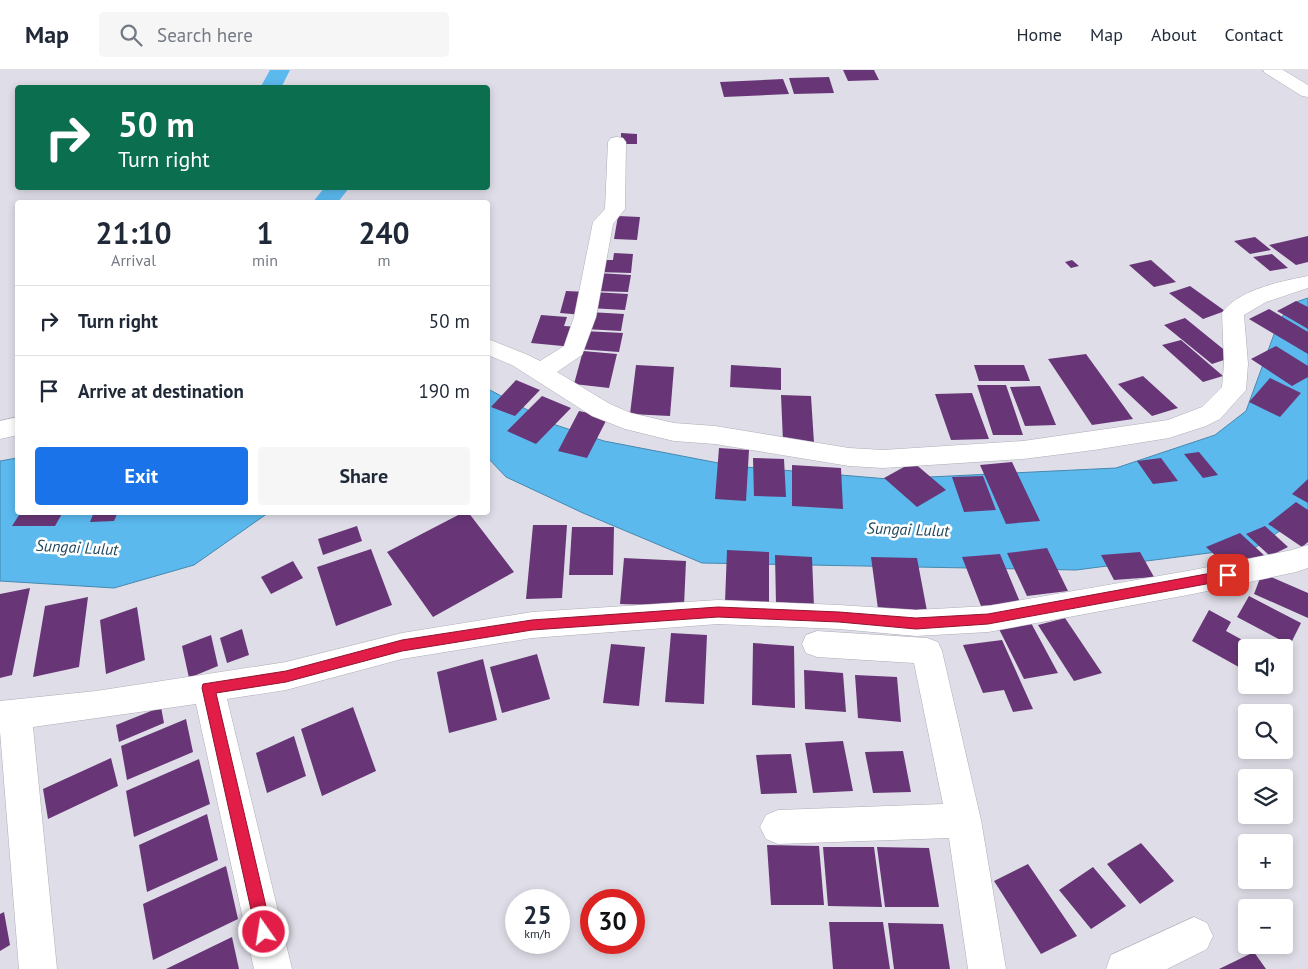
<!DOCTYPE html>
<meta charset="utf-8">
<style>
:root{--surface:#fff;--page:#f6f6f7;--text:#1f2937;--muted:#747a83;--line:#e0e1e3;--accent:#1a73e8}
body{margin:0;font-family:"PT Sans",sans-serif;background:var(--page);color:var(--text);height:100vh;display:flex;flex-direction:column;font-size:19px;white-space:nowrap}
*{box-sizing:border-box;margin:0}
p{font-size:16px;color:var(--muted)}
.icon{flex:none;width:28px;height:28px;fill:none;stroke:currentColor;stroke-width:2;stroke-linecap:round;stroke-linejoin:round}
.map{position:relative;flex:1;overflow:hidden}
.side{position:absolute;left:15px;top:130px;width:475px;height:315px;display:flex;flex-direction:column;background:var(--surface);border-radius:5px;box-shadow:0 2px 8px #0003}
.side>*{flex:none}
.hud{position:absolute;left:15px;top:15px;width:475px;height:105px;border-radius:5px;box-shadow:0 2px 8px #0003;background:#0b6e4f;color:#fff;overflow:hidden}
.controls{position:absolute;left:1238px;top:569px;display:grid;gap:10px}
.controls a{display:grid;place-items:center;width:55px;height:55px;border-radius:5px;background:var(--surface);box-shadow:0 2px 8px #0003;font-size:25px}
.speed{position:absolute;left:505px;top:819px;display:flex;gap:10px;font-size:25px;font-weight:700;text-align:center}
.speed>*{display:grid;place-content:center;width:65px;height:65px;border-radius:50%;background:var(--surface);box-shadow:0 2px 8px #0003;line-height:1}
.speed small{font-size:12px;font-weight:400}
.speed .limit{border:8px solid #d22;background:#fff;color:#111}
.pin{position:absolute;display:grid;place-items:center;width:42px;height:42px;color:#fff;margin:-21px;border-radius:10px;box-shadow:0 2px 8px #0006}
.me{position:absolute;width:55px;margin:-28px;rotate:347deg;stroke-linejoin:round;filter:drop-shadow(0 0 4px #0008)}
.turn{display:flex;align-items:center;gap:18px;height:105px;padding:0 20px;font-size:22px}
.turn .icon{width:65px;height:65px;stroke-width:2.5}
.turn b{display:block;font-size:35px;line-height:42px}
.eta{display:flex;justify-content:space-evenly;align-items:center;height:85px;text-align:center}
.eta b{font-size:30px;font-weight:700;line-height:35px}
.action{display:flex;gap:10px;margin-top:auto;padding:10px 20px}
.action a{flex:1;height:58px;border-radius:5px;background:var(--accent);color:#fff;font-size:20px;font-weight:700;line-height:58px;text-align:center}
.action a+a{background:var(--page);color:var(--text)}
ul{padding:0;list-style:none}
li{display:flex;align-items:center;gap:15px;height:70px;padding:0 20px;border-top:1px solid var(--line)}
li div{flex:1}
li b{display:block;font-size:19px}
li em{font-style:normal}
header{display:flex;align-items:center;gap:30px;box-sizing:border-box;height:70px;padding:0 25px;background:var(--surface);border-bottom:1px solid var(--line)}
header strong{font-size:24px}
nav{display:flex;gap:28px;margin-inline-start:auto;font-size:18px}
.search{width:350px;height:45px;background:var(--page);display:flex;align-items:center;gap:12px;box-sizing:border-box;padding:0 18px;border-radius:5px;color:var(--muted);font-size:19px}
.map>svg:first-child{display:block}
</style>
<header>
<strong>Map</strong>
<div class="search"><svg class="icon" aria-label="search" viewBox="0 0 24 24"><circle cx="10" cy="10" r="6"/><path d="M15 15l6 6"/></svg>Search here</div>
<nav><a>Home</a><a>Map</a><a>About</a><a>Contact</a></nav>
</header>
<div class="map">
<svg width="1308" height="899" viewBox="0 0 1308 899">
<rect width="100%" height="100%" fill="#dfdee8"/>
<!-- water -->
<path fill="#5bb9ee" stroke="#4788ae" d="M1308,228V442L1256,477L1076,500L702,493L583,443L506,407L488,388V319L556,355L604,371L734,396L888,409L1116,398L1215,365L1246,341L1277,256L1285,242L1296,232Z
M17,388L18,442L268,443L194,495L114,518L0,511V391Z"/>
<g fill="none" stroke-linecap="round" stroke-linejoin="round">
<!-- canal -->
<path fill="#5bb9ee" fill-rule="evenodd" d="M270,0H290L281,18H260Z
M324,118H349L338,132H313Z"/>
</g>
<!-- building -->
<path fill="#683677" d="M843,0H874L879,10L848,11Z
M829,7L834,23L794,24L789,8Z
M783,9L789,24L724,27L720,12Z
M621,63L637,64V74H621Z
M618,146L640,147L637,170L614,169Z
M1308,166V192L1296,195L1269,175Z
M1255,167L1271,180L1250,184L1234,171Z
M614,183L633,184L631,203L598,202L600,190H613Z
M1272,184L1288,198L1270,201L1253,187Z
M1072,190L1079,196L1071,198L1065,192Z
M1151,190L1176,212L1154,217L1129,195Z
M598,203L631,205L628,222L594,221Z
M1190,216L1225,241L1203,249L1169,223Z
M566,221L588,222L583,245L560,243Z
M593,222L628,224L625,240L589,238Z
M1296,231L1308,237V259L1277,241Z
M1269,239L1308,262V284L1249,249Z
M589,242L624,244L621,261L585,259Z
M541,245L567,247L564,256L579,257L573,277L531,273Z
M1185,248L1233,287L1212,294L1164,255Z
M583,261L623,263L619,282L578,279Z
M1181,270L1223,306L1203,312L1162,275Z
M1276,276L1308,296V307L1292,316L1251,289Z
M583,281L617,284L609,318L574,314Z
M1086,284L1133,349L1092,355L1048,289Z
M636,295L674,297L670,346L630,344Z
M731,295L781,298V320L730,317Z
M974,295H1024L1030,311H979Z
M1143,306L1178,338L1152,346L1118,314Z
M1270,308L1301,323L1280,347L1249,332Z
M516,310L540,320L515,346L491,337Z
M977,315H1006L1023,365H993Z
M1040,316L1056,355L1025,356L1010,317Z
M972,323L989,369L951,370L935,324Z
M781,325L811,326L814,373L783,372Z
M542,326L571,338L536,374L507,361Z
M579,341L608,347L587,388L558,381Z
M719,378L749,380L746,431L715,429Z
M1199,382L1218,405L1203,408L1184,384Z
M753,388L784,389L786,427L754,426Z
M1161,388L1178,411L1153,414L1137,391Z
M913,392L946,420L917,437L884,408Z
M1012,392L1040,451L1006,454L980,395Z
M792,395L841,398L843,439L792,436Z
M983,406L996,440L964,442L952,407Z
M1308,409V433L1292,424Z
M1296,432L1308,440V472L1302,477L1268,454Z
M21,442H63L55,456H12Z
M94,442H118L114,451L90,452Z
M464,442H468L514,502L433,547L387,482Z
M533,455H567L562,528L526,529Z
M357,456L362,471L323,485L318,469Z
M1265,456L1288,477L1270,486L1246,464Z
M572,457H614L613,505H569Z
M1240,463L1266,487L1232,501L1206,477Z
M1047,478L1068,521L1027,526L1007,483Z
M371,479L392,535L336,556L317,497Z
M727,480L769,482V535L725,532Z
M1140,482L1154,507L1114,510L1101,485Z
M1000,484L1020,532L981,536L962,487Z
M775,485L812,487L814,537L776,534Z
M871,487L917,488L927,541L878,539Z
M624,488L686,491L684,536L620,534Z
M293,491L303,508L271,524L261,507Z
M1262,503L1308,523V548L1254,524Z
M30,518L12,605L0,608V524Z
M1249,526L1301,553L1290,575L1237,547Z
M88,527L79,597L33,607L45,536Z
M137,537L145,590L106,604L100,550Z
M1209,540L1231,552L1226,561L1257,578H1246V601L1192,571Z
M1065,548L1102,603L1074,611L1038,555Z
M1030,551L1058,603L1024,609L998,557Z
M242,559L249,585L227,593L220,568Z
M671,563L707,565L704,634L665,632Z
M211,565L218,596L189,608L182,576Z
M1002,570L1033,639L1013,642L1004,620L983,623L963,575Z
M753,573L794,576L795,638L752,635Z
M611,574L645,577L639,636L603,633Z
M537,584L550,629L502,643L490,597Z
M483,589L497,650L449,663L437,602Z
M804,600L843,603L846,642L805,639Z
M855,605L897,607L901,652L858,648Z
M161,637L164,653L119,672L116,655Z
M353,637L376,701L322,726L301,659Z
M186,649L193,682L127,710L121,676Z
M294,666L306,706L267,723L256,683Z
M843,671L853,721L813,723L805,673Z
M903,681L911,722L873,723L865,682Z
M791,684L797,723L761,724L756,685Z
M111,688L118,716L48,749L43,719Z
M199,689L210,734L134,767L126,721Z
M207,744L218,790L147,822L139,775Z
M1141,773L1174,811L1140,834L1107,794Z
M767,775L819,776L824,835H771Z
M823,777H874L882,837L828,836Z
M877,777L929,778L939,837H885Z
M1028,794L1077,866L1041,884L994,811Z
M226,796L238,849L153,890L143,834Z
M1093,797L1126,836L1091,859L1059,820Z
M4,842L10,875L0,881V844Z
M829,852H883L890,899H833Z
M888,853L943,854L950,899H894Z
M232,867L239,899H166Z
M1254,882L1266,899H1219Z"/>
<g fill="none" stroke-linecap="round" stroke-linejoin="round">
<!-- minor casing -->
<g stroke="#aeadb7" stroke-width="1">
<path id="minor" d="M1263,0H1283L1308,15V27L1302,26L1265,3Z
M617,67L623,68L626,72L625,139L613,154L596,247L582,285L557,302L610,334L631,343L674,353L715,356L849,378L883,380L1023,371L1168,350L1202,337L1222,317L1224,294L1222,243C1237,220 1282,211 1308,206V218L1266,232L1244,245L1248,294L1246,320L1220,349L1206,356L1169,368L1094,380L1023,389L883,398L849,396L715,374L674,371L625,359L592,346L512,295L488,285V269L528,285L540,291L564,276L574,247L593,152L605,139L608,72L611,68Z
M18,347V365L0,369V351Z
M1308,475V498L1296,502L1193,524L988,562L916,566L839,559L718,554L532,568L402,589L286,620L227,629L292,899H254L196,634L33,657L57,899H19L0,661V631L96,621L286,592L402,563L532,542L718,530L839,535L916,540L988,536L1193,500L1292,480Z
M817,561L927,568L938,572L942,581L981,750L1006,899H968L949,768L778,774L766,769L760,757L766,745L778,740L943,734L914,593L817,587L806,583L802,574L806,565Z
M1194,847L1207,853L1213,866L1207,879L1167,899H1106L1111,885Z"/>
</g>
<!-- minor -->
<use href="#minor" fill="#fff" fill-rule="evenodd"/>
</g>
<!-- route -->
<path fill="#e11d48" stroke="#92132f" d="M1228,500L1232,502L1234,505L1232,509L1228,510L988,554L916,559L839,552L718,547L532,560L402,581L286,612L216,623L272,862L270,867L264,869L259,867L256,862L202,618L203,614L286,601L402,570L532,550L718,537L839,542L916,548L988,544Z"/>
<g text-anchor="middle" stroke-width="5" stroke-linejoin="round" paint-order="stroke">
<!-- water labels -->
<g font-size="16" font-style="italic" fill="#1e465c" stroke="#fff">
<text transform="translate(908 459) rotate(2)" y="6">Sungai Lulut</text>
<text transform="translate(77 477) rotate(3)" y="6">Sungai Lulut</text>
</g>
</g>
</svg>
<div class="controls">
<a><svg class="icon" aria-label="sound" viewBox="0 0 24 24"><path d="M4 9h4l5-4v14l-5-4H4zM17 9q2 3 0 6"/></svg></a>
<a><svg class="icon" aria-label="search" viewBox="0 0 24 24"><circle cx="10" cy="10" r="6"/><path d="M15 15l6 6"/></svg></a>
<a><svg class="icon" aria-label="layers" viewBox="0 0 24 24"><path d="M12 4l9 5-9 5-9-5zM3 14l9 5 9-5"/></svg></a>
<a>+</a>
<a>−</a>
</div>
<div class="speed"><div>25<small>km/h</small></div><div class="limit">30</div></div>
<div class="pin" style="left:1228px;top:505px;background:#d93025"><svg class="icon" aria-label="arrive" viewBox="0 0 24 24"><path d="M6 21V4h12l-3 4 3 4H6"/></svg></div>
<svg class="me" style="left:264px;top:862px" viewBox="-20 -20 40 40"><circle r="17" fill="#e11d48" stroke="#fff" stroke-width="3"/><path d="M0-11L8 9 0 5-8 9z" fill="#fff"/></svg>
<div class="hud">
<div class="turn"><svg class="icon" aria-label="right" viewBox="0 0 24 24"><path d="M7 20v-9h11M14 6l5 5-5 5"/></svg><div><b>50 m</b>Turn right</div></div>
</div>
<section class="side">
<div class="eta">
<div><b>21:10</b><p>Arrival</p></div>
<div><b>1</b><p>min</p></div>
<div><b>240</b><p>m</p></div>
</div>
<ul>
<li><svg class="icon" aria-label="right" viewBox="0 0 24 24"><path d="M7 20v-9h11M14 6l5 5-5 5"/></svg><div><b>Turn right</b></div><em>50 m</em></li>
<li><svg class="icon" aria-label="arrive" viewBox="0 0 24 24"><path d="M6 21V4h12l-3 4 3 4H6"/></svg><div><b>Arrive at destination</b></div><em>190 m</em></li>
</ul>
<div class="action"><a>Exit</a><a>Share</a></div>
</section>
</div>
